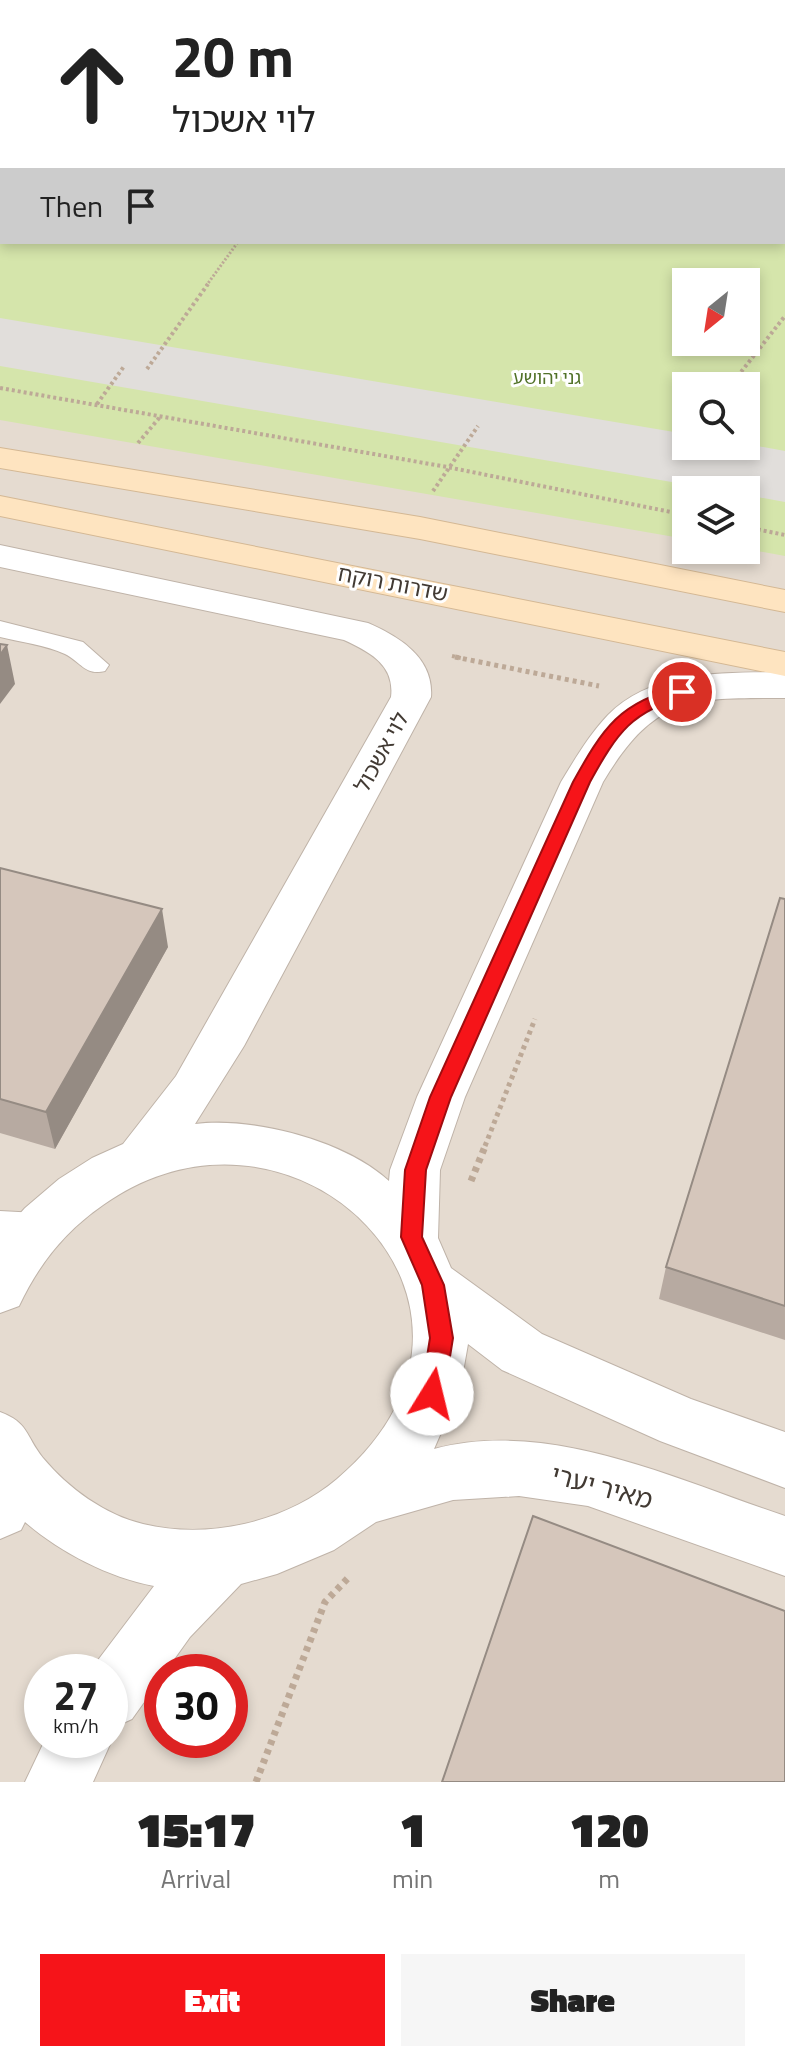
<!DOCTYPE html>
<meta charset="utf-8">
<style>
:root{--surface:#fff;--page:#f6f6f6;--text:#222;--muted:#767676;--accent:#f61419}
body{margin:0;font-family:"Titillium Web","Noto Sans Hebrew",sans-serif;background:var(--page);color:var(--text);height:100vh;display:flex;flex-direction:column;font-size:30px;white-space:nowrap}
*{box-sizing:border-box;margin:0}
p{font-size:26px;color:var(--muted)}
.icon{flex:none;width:44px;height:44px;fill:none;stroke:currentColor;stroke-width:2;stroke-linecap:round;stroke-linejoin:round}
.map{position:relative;height:1782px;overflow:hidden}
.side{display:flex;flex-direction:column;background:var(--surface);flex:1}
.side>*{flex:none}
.banner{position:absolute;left:0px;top:0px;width:786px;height:244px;box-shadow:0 4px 12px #0003;background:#fff;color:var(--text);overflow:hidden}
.needle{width:52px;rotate:210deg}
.buttons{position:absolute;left:672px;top:268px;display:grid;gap:16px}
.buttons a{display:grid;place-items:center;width:88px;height:88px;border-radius:0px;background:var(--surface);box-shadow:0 4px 12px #0003;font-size:40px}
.speed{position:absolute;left:24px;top:1654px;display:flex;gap:16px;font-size:40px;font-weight:700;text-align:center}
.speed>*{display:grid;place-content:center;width:104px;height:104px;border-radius:50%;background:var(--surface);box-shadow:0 4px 12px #0003;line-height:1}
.speed small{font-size:20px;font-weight:400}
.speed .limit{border:12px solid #d22;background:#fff;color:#111}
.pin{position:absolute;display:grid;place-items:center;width:68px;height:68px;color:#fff;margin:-34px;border:4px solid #fff;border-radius:50%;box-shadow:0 2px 8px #0007}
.me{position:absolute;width:88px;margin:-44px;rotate:9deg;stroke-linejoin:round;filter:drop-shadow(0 0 6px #0008)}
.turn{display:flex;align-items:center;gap:28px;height:168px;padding:0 40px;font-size:36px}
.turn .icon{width:104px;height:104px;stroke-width:2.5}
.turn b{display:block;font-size:56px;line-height:68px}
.then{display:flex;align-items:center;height:76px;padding:0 40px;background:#0003;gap:16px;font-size:30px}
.eta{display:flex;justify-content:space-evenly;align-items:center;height:136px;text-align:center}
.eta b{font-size:48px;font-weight:800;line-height:56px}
.action{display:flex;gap:16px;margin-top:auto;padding:16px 40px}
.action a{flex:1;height:92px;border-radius:0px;background:var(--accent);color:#fff;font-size:32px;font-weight:800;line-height:92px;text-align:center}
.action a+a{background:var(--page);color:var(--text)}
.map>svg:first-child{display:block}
</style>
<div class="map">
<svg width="785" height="1782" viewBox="0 0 785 1782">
<rect width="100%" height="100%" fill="#f1eae2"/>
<!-- residential -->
<path fill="#e5dbd0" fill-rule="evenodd" d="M0,0H785V1782H0ZM2,2H784V242H2ZM686,282H746V342H686ZM686,386H746V446H686ZM686,490H746V550H686ZM42,1672H110V1740H42ZM162,1672H230V1740H162Z"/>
<!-- green -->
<path fill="#d5e5ab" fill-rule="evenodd" d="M0,0L510,2H2V242H784L785,36V556L746,549V490H686V539L0,420ZM686,282H746V342H686ZM686,386H746V446H686Z"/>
<!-- parking -->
<path fill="#e1dedb" d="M0,318L686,434V446L746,444L785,451V502L746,495V490H718L0,366Z"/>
<!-- water -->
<path fill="#9edbee" d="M493,0H785V36L784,2Z"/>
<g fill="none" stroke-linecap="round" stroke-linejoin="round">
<!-- service casing -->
<g stroke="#bfb3a8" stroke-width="2">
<path id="service" d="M0,621L83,642L109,665L105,671C85,676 81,662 65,654C46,645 20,642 0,637Z
M0,1211L37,1213L50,1217L55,1228L50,1239L37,1243L0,1241Z"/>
</g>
<!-- minor casing -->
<g stroke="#bfb3a8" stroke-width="2">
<path id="minor" d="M0,545L368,623C400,637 434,658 431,697L244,1046L195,1124C254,1117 344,1140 389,1181L390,1170L417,1097L561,782C575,759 589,735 608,715C653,669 725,673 785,672V698C691,698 655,695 603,782L465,1097L440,1170L438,1238L451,1268L542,1334L691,1399L785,1432V1488L660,1441L502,1370L468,1344L460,1389L434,1449C550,1418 677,1480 785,1516V1576L588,1506L519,1496L453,1500L376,1522L334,1550L277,1574L241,1584L190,1637L165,1672H162V1677L132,1719L110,1729V1672H89L154,1586C107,1577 60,1552 25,1522L21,1530L0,1539V1412C29,1423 25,1435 43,1458C68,1488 105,1515 143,1524C209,1540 286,1522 337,1479C539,1308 295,1068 103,1205C64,1232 39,1264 19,1306L0,1313V1236L25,1208L59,1179L92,1158L123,1144L176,1076L391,697C395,665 370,652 344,640L0,567Z
M110,1735L112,1740L93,1782H25L45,1740H110Z"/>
</g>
<!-- secondary casing -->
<g stroke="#d4b894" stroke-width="2">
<path id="secondary" d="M0,448L420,517L785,590V612L420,539L0,468Z
M0,496L785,652V676L0,516Z"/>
</g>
<!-- path-far3 -->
<path stroke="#bda997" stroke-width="3" stroke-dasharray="2 2" stroke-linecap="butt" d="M63,0L92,2
M152,0L171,2
M206,286L238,242"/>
<!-- path-far2 -->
<path stroke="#bda997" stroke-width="4" stroke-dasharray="3 3" stroke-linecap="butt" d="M147,369L208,284
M730,386L785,316
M0,388L447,467L686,515
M97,404L125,365
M138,443L160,417
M676,456L686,443
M433,491L478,426
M746,527L785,535
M452,656L465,659"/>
<!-- path-far1 -->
<path stroke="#bda997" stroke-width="5" stroke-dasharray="4 4" stroke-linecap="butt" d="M455,657L599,686
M485,1146L535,1019"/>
<!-- path -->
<path stroke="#bda997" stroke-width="7" stroke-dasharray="5 5" stroke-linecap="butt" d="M471,1181L486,1144
M256,1782L325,1602L349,1577"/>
<!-- service -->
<use href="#service" fill="#fff" fill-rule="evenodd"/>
<!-- minor -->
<use href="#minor" fill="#fff" fill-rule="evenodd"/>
<!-- secondary -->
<use href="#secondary" fill="#fee4c0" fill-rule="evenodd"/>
</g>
<!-- wall -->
<path fill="#b7aaa1" d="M0,868L168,947L55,1149L0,1133Z
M785,899V1340L659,1299L666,1267Z"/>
<!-- shaded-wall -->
<path fill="#958b83" d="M7,645L15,684L0,704V655Z
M162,909L168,947L55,1149L46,1112Z"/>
<!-- building -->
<path fill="#d5c6bb" stroke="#958b83" stroke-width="2" d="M0,644L7,645L0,655Z
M0,868L162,909L46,1112L0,1099Z
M780,898L785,899V1306L666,1267Z
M533,1516L785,1611V1782H442Z"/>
<!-- route -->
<path fill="#f61419" stroke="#a00d10" stroke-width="2" d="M682,687L688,688V696C632,710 617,733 590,782L451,1097L426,1170L422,1237L444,1285L453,1338L444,1394L441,1401L432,1404L424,1401L421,1394L430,1338L422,1285L401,1237L405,1170L430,1097L573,782C603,728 620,701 682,687Z"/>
<g text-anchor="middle" stroke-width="6" stroke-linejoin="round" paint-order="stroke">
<!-- far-park labels -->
<g font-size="18" fill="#517228" stroke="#fff">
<text x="547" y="384">גני יהושע</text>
</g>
<!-- street labels -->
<g font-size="22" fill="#423a33" stroke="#fff">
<text transform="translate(393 583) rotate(11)" y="8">שדרות רוקח</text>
<text transform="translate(381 752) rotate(-61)" y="8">לוי אשכול</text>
</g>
<!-- near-street labels -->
<g font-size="26" fill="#423a33" stroke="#fff">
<text transform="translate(602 1487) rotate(15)" y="9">מאיר יערי</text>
</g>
</g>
</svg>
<div class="buttons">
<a><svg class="needle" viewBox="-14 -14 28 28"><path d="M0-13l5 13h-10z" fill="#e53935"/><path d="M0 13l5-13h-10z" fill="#767676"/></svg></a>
<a><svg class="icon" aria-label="search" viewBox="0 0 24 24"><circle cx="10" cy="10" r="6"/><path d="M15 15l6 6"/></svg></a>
<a><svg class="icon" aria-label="layers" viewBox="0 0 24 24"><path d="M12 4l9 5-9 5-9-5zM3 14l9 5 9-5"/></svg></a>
</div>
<div class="speed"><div>27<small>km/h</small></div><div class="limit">30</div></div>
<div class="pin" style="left:682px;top:692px;background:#d93025"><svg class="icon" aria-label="arrive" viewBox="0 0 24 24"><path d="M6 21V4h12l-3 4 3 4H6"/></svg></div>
<svg class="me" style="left:432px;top:1394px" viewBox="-20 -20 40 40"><circle r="19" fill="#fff"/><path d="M0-13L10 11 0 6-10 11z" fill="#f61419"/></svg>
<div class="banner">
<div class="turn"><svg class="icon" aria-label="ahead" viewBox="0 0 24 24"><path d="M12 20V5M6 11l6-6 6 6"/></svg><div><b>20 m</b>לוי אשכול</div></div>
<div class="then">Then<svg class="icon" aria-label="arrive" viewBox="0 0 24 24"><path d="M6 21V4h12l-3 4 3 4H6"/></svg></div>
</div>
</div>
<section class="side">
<div class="eta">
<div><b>15:17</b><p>Arrival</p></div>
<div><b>1</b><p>min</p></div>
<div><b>120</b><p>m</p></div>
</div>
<div class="action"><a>Exit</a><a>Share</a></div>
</section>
